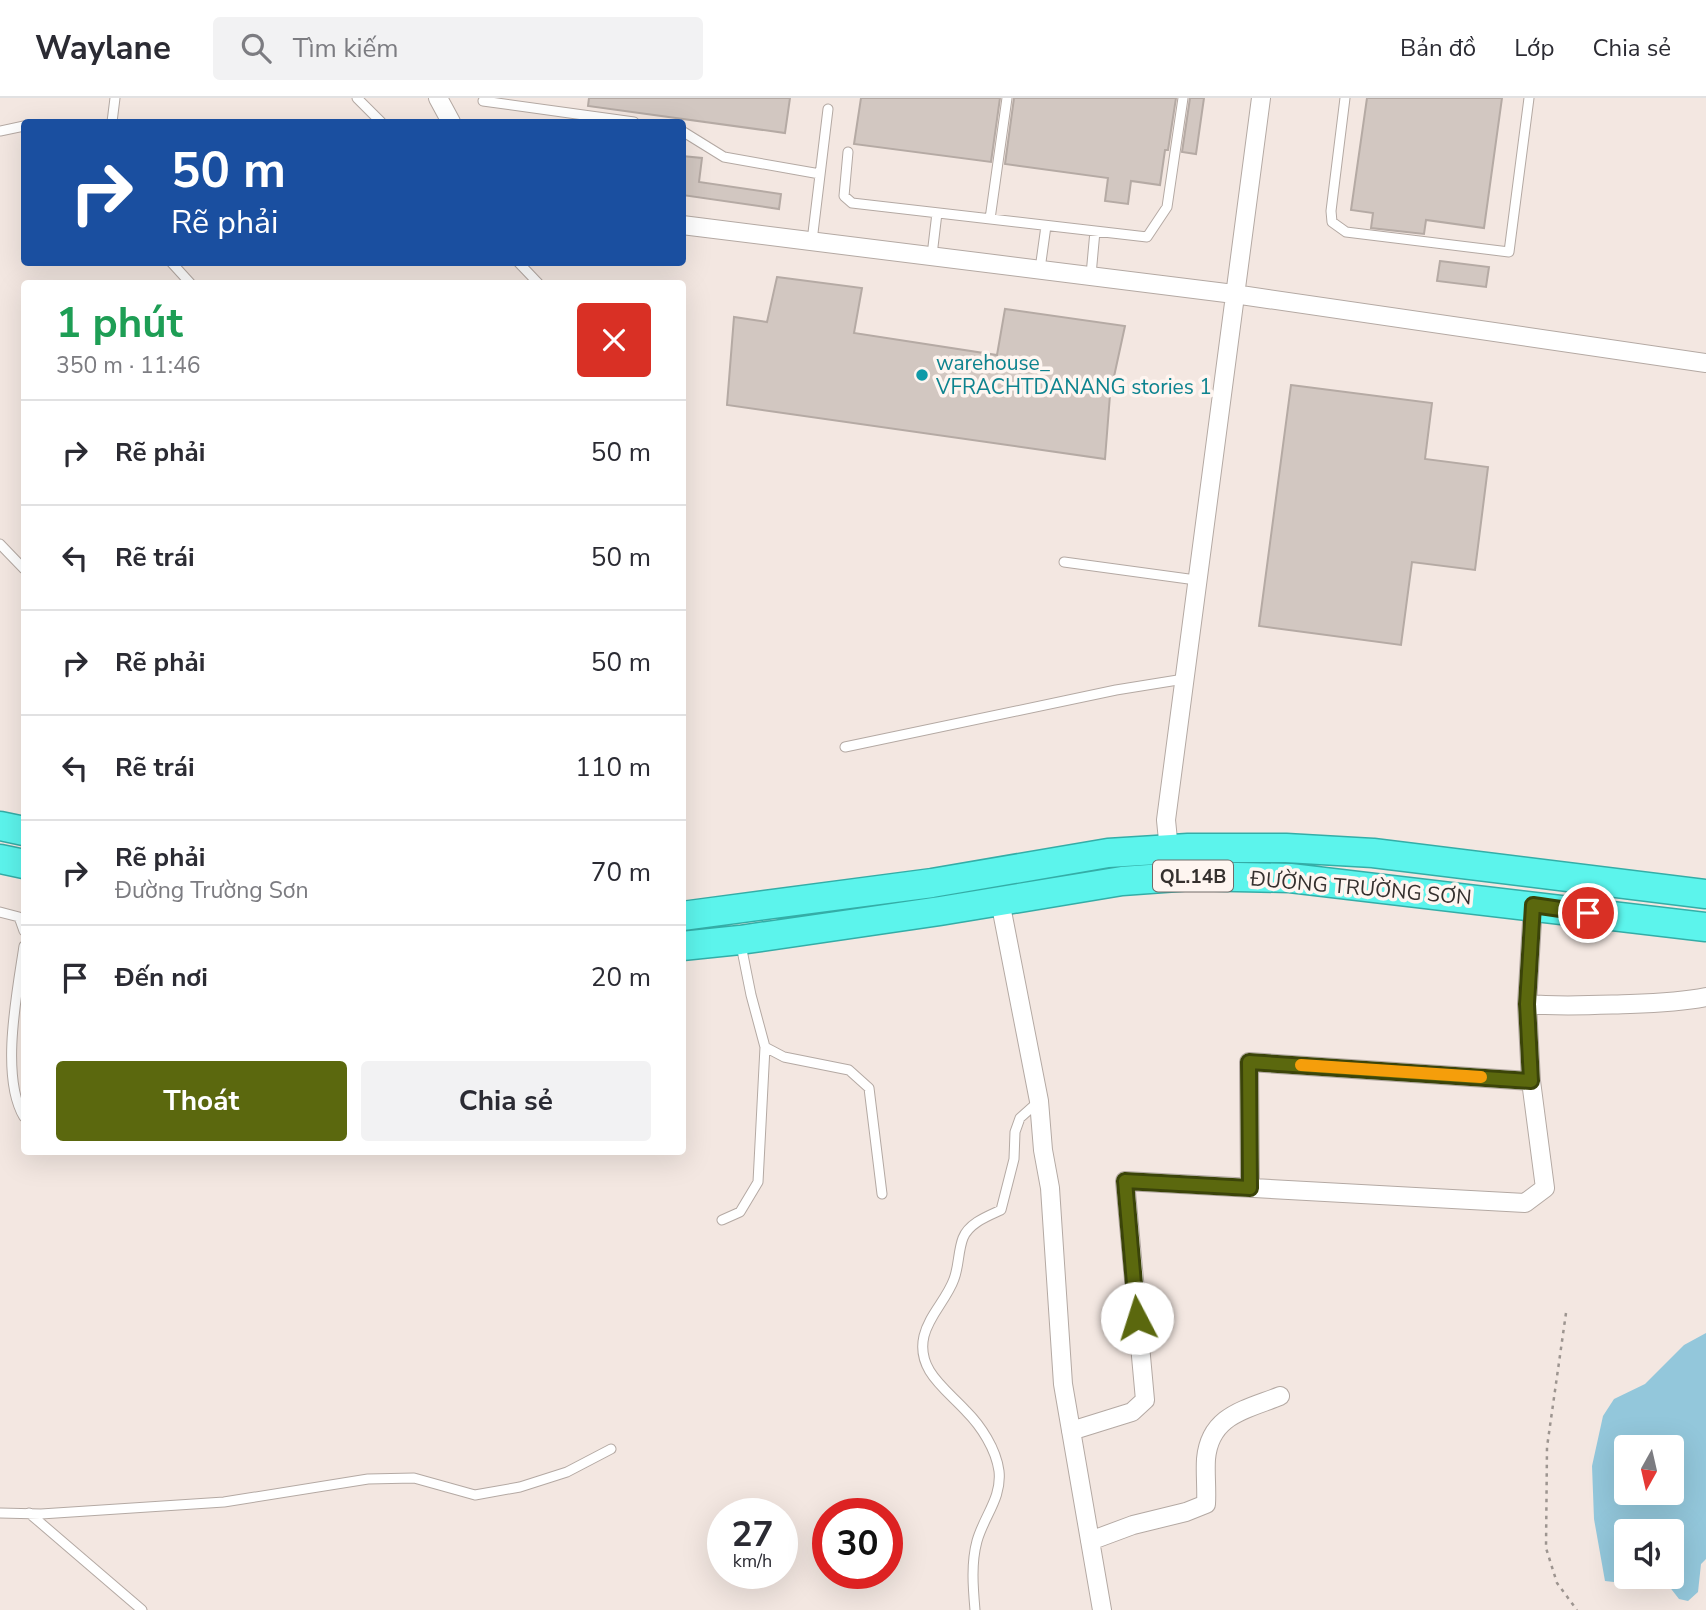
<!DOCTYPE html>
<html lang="vi">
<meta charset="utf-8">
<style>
:root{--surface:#fff;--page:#f2f2f3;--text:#2b2b33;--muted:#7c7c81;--line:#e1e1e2;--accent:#5b680e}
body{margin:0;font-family:"Nunito Sans",sans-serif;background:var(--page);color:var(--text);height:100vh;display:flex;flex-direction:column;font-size:26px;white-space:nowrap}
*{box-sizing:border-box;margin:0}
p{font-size:23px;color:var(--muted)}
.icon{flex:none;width:38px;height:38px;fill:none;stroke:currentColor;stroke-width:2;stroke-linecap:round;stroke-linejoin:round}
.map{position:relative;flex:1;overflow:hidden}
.side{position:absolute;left:21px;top:182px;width:665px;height:875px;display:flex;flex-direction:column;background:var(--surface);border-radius:7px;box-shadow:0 7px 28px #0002}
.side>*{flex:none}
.top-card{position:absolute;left:21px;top:21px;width:665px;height:147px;border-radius:7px;box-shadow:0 7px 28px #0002;background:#1a4fa0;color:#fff;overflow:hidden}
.needle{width:46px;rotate:188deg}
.controls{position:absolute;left:1614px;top:1337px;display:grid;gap:14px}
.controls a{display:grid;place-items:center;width:70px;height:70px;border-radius:7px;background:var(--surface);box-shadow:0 7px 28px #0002;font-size:35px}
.speed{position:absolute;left:707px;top:1400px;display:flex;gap:14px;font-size:35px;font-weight:700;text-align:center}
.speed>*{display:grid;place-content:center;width:91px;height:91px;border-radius:50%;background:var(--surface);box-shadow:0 7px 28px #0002;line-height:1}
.speed small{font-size:18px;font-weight:400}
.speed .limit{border:10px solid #d22;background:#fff;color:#111}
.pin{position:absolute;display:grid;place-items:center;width:60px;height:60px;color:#fff;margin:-30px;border:4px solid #fff;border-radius:50%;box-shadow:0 2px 7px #0007}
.me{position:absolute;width:77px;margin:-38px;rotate:355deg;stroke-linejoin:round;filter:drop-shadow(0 0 5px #0008)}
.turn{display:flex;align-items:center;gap:24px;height:147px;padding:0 35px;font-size:32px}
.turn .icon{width:91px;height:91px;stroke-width:2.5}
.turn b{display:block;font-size:49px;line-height:60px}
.round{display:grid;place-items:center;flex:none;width:74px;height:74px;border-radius:7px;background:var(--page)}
.overview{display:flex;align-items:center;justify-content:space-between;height:119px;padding:0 35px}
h1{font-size:42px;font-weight:700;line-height:52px;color:#1e9e55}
.cta{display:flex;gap:14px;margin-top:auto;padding:14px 35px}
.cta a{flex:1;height:80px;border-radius:7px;background:var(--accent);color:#fff;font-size:28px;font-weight:700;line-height:80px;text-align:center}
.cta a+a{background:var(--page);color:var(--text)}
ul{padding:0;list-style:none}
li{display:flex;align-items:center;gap:21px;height:105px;padding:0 35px;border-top:2px solid var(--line)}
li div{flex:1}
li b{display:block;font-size:26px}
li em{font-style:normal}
header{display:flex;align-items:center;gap:42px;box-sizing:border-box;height:98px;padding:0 35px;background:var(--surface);border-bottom:2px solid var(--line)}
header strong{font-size:33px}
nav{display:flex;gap:38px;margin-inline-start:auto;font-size:24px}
.search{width:490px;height:63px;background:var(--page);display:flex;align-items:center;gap:18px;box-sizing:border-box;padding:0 24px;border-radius:7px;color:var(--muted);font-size:26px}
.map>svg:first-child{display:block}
</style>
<header>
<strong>Waylane</strong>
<div class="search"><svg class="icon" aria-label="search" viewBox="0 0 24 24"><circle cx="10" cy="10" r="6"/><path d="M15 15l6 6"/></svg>Tìm kiếm</div>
<nav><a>Bản đồ</a><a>Lớp</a><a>Chia sẻ</a></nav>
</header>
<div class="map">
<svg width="1706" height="1512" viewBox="0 0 1706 1512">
<rect width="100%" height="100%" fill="#f3e7e1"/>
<!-- water -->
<path fill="#93c7db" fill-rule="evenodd" d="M1706,1235V1461L1701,1466L1698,1494L1688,1503L1679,1501L1665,1483L1656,1479H1671V1433H1626V1475H1621L1614,1484L1605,1483L1594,1421L1592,1368L1603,1318L1614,1301L1645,1286L1684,1247ZM1626,1349H1671V1395H1626Z"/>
<!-- building -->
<path fill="#d2c7c1" stroke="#b5aaa4" stroke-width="2" d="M589,0H790L785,35L588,8Z
M861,0H1000L991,64L854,46Z
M1014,0H1176L1168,52H1165L1160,87L1131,83L1128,106L1105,103L1108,80L1005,66Z
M1190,0H1204L1196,56L1182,54Z
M1367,0H1502L1484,130L1426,122L1424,136L1371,130L1373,115L1351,112Z
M682,58L702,60L699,84L781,96L779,111L682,97Z
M1440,163L1489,169L1486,189L1437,183Z
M777,179L862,190L854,235L997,257L1005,211L1125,228L1110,297L1105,361L727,307L734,219L767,224Z
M1291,287L1432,305L1425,361L1488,369L1475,472L1412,464L1401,547L1259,528Z"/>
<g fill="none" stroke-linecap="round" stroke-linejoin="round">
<!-- service casing -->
<g stroke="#b4a9a3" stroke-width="11">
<path id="service" d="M357,0L381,24
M1345,0L1331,113L1332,124L1346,134L1509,154L1529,0
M483,3L634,24
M112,24L115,0
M0,33L24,28
M682,33L724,59L820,76
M848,54L844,98L852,105L1147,139L1167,109L1183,0
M990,121L1007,0
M812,143L828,11
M932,157L937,115
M171,164L191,186
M518,164L539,186
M1040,171L1046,128
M1091,177L1095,133
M0,446L24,471
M1064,464L1196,482
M845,649L1116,592L1184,581
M0,814L19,819L24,833
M741,847L751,897L765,949L784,959L849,972L869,990L882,1096
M24,848C17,895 0,979 24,1019
M722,1122L740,1114L758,1084L765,949
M0,1415L41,1416L224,1404L368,1381L414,1380L475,1397L520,1389L567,1374L611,1351
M29,1415L142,1512
M975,1512C973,1489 971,1465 977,1443C984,1418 1002,1400 999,1373C996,1351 981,1328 966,1313C946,1291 916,1272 924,1238C929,1217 947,1201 954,1181C959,1168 958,1153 963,1140C969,1125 988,1118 1001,1112L1014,1061L1015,1034L1020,1020L1039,1003"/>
</g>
<!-- minor casing -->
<g stroke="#b4a9a3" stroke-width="20">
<path id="minor" d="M438,0L451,24
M682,127L1234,196L1706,265
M1169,752L1166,722L1261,0
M1000,803L1039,1003L1043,1052L1050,1090L1063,1286L1102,1512
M1527,906L1533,807
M1250,1090L1249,964L1531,983
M1071,1333L1132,1314L1145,1302L1125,1083L1525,1105L1545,1090L1531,983L1527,906C1561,909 1595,907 1630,906C1656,905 1681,904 1706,899
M1090,1443L1133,1427L1186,1414L1206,1406C1207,1391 1205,1376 1206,1361C1210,1317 1245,1312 1280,1298"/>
</g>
<!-- trunk casing -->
<g stroke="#34ada7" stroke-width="31">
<path id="trunk" d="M0,728L24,733
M0,761L24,766
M682,818L932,785L1108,755L1188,750H1286L1373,755L1706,796
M682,848L740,842L940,813L1122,783L1191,778L1290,780L1706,829"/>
</g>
<!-- path -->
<path stroke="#9d9590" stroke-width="2.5" stroke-dasharray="3.5 5" stroke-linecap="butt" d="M1566,1215L1547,1349L1546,1450L1557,1485L1577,1512"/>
<!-- service -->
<use href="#service" stroke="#fff" stroke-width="9"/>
<!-- minor -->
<use href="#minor" stroke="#fff" stroke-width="18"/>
<!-- trunk -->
<use href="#trunk" stroke="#5cf4ec" stroke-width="28"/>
</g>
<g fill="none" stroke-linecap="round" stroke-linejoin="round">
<!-- route casing -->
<g stroke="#3b4409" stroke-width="18">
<path id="route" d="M1137,1220L1125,1083L1250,1090L1249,964L1531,983L1527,906L1533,807L1588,815"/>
</g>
<!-- route -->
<use href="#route" stroke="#5b680e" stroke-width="12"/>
<!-- slow -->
<path stroke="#f59e0b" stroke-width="12" d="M1301,967L1481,979"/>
</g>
<!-- markers -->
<circle fill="#0f9aa8" stroke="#fef5f0" stroke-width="2.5" cx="922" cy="277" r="7"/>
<g text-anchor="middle" stroke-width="7" stroke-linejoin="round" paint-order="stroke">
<!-- shield labels -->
<rect fill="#fef5f0" stroke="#716b68" stroke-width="2" x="1153" y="762.5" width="80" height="31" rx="5"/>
<g font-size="19" font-weight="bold" fill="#35302e">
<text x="1193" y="785">QL.14B</text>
</g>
<!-- culture labels -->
<g font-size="21" fill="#0d838f" stroke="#fef5f0" text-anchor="start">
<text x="936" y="272">warehouse_<tspan x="936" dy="24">VFRACHTDANANG stories 1</tspan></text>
</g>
<!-- street labels -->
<g font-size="21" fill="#35302e" stroke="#fef5f0">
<text transform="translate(1361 790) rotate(5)" y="7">ĐƯỜNG TRƯỜNG SƠN</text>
</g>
</g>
</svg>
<div class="controls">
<a><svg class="needle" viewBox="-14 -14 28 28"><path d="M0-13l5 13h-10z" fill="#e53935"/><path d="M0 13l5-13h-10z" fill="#7c7c81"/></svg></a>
<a><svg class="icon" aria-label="sound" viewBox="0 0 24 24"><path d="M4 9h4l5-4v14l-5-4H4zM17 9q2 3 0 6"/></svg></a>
</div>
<div class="speed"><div>27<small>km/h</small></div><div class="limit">30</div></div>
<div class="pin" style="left:1588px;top:815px;background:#d93025"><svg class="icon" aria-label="arrive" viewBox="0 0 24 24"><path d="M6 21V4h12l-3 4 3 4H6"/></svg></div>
<svg class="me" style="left:1137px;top:1220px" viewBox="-20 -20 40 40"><circle r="19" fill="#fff"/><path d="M0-13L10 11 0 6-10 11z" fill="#5b680e"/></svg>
<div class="top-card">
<div class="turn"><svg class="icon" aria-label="right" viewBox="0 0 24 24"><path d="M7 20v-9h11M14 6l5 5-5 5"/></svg><div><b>50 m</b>Rẽ phải</div></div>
</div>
<section class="side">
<div class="overview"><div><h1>1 phút</h1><p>350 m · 11:46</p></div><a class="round" style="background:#d93025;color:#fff"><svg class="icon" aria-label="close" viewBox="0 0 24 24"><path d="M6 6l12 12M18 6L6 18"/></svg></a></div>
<ul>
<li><svg class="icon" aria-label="right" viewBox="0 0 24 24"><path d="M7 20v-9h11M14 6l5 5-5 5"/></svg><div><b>Rẽ phải</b></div><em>50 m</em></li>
<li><svg class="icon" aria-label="left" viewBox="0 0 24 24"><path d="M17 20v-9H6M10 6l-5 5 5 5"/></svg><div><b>Rẽ trái</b></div><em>50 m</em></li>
<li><svg class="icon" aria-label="right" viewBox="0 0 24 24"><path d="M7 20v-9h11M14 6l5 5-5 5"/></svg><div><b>Rẽ phải</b></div><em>50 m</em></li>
<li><svg class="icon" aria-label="left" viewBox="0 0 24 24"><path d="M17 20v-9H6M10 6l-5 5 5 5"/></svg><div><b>Rẽ trái</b></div><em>110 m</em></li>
<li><svg class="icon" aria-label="right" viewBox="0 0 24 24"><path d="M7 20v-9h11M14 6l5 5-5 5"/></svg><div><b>Rẽ phải</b><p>Đường Trường Sơn</p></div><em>70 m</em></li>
<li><svg class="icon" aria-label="arrive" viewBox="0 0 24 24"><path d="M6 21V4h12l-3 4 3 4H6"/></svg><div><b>Đến nơi</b></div><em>20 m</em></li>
</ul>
<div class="cta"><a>Thoát</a><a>Chia sẻ</a></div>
</section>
</div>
